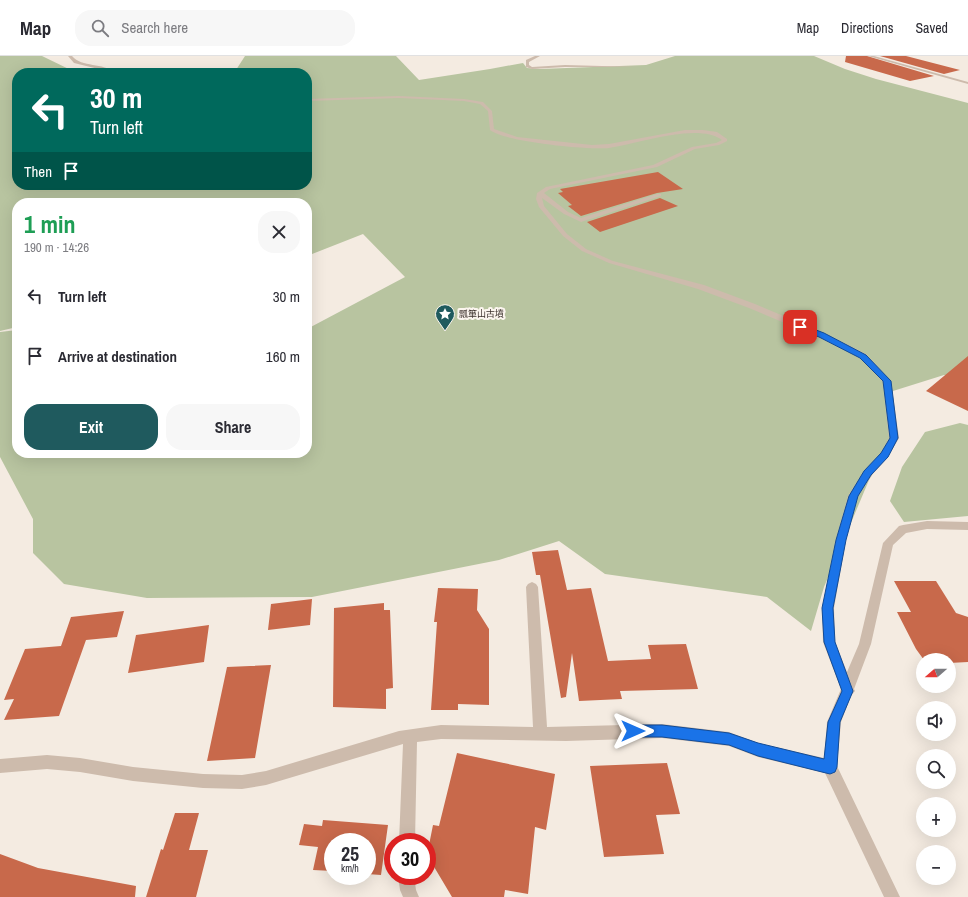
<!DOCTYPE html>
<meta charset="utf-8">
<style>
:root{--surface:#fff;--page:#f7f7f7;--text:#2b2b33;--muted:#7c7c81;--line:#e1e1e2;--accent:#1f5a5e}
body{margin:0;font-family:"Archivo Narrow","Noto Sans JP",sans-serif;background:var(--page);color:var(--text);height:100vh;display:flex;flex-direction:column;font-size:15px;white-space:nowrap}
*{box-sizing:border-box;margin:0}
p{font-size:13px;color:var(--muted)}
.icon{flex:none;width:22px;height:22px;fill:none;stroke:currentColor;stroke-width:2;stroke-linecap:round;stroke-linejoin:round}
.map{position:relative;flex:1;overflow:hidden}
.details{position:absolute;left:12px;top:142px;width:300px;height:260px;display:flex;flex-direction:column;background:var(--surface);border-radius:16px;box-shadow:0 4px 16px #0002}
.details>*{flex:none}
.top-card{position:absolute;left:12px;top:12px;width:300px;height:122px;border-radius:16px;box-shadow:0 4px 16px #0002;background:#00695c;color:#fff;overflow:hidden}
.needle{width:26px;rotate:250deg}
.fabs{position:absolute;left:916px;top:597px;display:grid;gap:8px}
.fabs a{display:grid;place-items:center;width:40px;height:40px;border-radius:50%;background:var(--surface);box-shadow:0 4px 16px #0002;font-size:20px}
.speed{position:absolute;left:324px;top:777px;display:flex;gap:8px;font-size:20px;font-weight:700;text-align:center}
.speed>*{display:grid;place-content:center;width:52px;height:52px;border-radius:50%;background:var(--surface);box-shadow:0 4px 16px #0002;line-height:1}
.speed small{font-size:10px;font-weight:400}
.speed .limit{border:6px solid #d22;background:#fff;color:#111}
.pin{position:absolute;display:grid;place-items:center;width:34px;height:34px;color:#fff;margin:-17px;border-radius:8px;box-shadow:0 2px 6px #0006}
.me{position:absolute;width:44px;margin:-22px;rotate:90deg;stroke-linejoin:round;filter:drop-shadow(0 0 3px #0008)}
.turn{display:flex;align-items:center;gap:14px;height:84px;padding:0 12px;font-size:18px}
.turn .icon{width:52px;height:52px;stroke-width:2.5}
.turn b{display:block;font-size:28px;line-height:34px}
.then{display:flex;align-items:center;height:38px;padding:0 12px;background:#0003;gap:8px;font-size:15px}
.round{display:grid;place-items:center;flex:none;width:42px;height:42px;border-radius:16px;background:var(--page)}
.headline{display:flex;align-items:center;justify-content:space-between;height:68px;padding:0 12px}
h1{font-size:24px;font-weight:800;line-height:30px;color:#1e9e55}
.button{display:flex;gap:8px;margin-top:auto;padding:8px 12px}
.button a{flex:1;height:46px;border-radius:16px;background:var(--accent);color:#fff;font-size:16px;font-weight:800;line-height:46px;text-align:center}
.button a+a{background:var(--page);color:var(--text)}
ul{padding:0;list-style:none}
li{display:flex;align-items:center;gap:12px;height:60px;padding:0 12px}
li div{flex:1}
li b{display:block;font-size:15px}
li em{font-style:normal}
header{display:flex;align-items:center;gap:24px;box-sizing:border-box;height:56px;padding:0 20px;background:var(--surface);border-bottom:1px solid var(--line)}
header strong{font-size:19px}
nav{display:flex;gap:22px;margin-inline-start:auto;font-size:14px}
.search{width:280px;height:36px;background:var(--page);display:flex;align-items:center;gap:10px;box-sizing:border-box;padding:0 14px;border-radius:16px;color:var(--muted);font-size:15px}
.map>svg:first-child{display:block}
</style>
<header>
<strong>Map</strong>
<div class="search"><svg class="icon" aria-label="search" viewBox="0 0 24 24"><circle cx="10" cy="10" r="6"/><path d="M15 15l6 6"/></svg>Search here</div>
<nav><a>Map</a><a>Directions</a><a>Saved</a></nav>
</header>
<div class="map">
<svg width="968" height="841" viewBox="0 0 968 841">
<rect width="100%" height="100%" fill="#f4ebe1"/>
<!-- green -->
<path fill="#b8c4a0" d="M0,0H42L77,17H17V129H307V17H234L245,0H396L419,24L490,13L523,7L527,12L540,13L646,9L675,0H814L845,13L876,23L968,47V328L944,319L893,335L890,389L869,424L824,531L811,575L767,541L605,518L559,485L499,504L312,541L147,542L64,528L33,497V463L0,401V276L17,274V397H307V273L405,221L363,178L307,200V147H17V271L0,275Z
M960,367L968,369V460L904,466L890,445L902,411L925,376Z"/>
<!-- building -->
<path fill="#c8694b" d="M846,0H867L934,20L910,25L845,6Z
M880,0H906L960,14L944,18Z
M658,116L683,133L657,137L581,160L568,150L572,149L558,137L563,136L560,133Z
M660,142L678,150L600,176L587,166Z
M968,300V355L926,335Z
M558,494L567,534L591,532L608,605L651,603L648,589L686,588L698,633L620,635L622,643L579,645L572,597L566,641L561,642L540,519H536L532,496Z
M894,525H936L956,557L968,561V606L949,607V604H924L916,593L897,556H911Z
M438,532L478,533L477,554L489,573V649L458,648V654H431L437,566H434Z
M312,543L310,569L268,574L271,548Z
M384,547V554H390L393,632L386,633V653L333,651L334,552Z
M124,555L117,581L86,584L59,660L4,664L14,643L4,644L25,593L61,590L71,561Z
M209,569L204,606L128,617L136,579Z
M271,609L255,702L207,705L227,611Z
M457,697L555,718L546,774L535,771L528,838L505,834L504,841H452L427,799L433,769L439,770Z
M667,707L680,758L656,759L664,798L604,801L590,710Z
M175,757H199L189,794H208L196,841H146L161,793L163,794Z
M323,764L388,769L381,819L367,818V786H333V815L313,814L318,791L299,789L304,768L322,770Z
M0,798L38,812L136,830L135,841H0Z"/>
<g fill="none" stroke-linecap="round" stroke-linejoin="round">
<!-- street -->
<path fill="#cdbbac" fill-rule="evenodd" d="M68,0H72C82,12 103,6 115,17L74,7Z
M535,0H540L529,6V9L532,11L565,9L639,11H565L532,13L526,11V4Z
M868,0H874L968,26V28Z
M399,40L464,43L483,46L492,55L494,73L517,81L592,89L609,88L685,74H703L717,76L727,83V85L719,89L695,93L657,111L550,133L544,137L568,156L581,162L657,138H661V140L581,166L564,158L542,142L544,150L567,178L586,193L613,205L704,229L755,248L824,277L866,298L891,325L899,382L888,401L872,419L858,440L846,484L834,552L835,586L847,616L859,588L883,487L899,470L903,469L927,465L968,466V474L927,473L906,477L893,489L871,588L854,633L855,635L851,640L841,666L837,710L900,841H884L825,717L758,701L729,690L662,682L566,685L441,683L417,686L415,786H399L403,688L266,729L242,733L203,732L133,725L80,716L47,713L0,717V703L47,699L80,702L133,711L203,718L242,719L266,715L399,675L441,669L533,671L526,531L528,528L532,526L536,528L538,531L547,671L662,668L729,676L758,687L824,702L827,666L841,633L823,586L822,552L836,484L848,440L864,415L881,397L889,382L883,326L860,302L818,281L749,252L698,233L609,207L582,195L563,180L539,151L536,143L537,137L546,131L653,109L692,91L716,87L722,84C698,66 637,88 609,92C589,94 505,86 490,74L488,55L480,48L464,45L399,42L307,45V43Z
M398,820H414L416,834L419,841H403L400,834Z"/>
</g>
<!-- route -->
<path fill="#1a73e8" stroke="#114b97" d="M798,269H803L824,277L866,299L891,325L898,382L888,401L871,419L858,440L846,484L833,552L835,586L853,635L840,666L837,711L835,716L830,718L758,700L729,689L662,681H633L628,679L627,675L628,671L633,669H662L729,677L758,687L824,703L828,666L842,635L824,586L822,552L836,484L849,440L864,415L881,397L890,382L883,325L860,302L819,281L798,272Z"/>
<!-- icons -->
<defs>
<g id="sight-pin" transform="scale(1)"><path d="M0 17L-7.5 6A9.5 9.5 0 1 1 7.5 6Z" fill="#1f5a5e" stroke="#fbf5ee"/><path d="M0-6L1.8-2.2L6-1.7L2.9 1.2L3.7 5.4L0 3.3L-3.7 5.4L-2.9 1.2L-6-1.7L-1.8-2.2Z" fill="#fff"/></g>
</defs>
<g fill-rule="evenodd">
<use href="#sight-pin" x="445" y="258"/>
</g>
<g text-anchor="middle" stroke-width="4" stroke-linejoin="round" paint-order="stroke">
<!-- far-poi labels -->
<g font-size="9" fill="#3b302b" stroke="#fbf5ee" text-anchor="start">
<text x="459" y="261">瓢箪山古墳</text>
</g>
</g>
</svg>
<div class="fabs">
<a><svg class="needle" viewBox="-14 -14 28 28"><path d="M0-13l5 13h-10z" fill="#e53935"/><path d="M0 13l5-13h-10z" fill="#7c7c81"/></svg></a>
<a><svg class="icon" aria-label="sound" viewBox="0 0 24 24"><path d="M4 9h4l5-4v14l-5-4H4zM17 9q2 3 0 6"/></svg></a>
<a><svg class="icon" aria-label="search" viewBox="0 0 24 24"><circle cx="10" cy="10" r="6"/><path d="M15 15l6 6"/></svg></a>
<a>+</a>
<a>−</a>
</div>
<div class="speed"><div>25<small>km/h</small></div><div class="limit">30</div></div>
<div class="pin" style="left:800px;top:271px;background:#d93025"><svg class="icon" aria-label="arrive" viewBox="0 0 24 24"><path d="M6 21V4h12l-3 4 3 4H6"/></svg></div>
<svg class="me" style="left:633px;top:675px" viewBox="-20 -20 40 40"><path d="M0-17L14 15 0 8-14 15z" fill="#1a73e8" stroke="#fff" stroke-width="4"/></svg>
<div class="top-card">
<div class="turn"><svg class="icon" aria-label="left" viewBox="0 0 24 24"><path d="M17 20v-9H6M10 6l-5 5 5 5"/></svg><div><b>30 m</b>Turn left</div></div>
<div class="then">Then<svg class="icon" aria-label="arrive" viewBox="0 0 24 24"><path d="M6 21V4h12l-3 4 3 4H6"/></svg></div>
</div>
<section class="details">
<div class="headline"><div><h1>1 min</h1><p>190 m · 14:26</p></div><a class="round"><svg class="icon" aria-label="close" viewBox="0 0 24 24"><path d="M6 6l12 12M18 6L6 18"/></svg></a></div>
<ul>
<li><svg class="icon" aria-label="left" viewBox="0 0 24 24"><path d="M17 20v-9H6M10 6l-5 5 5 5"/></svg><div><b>Turn left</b></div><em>30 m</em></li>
<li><svg class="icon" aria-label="arrive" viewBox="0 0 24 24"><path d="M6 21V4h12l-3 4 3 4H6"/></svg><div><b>Arrive at destination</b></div><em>160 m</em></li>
</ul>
<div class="button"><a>Exit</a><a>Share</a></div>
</section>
</div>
